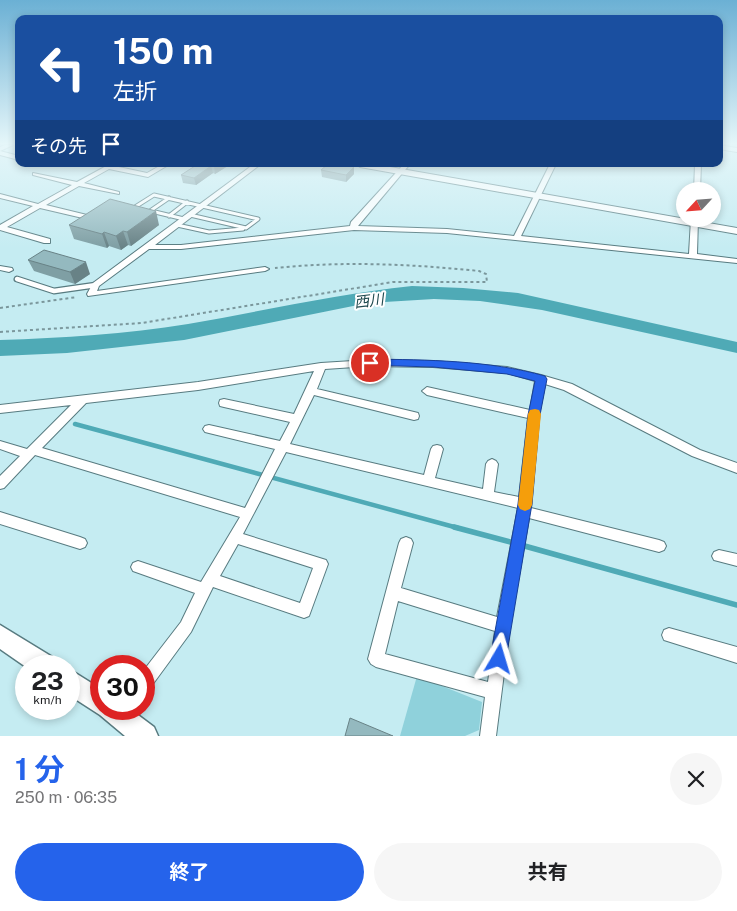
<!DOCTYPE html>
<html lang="ja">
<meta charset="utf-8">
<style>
:root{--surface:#fff;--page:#f6f6f6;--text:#202124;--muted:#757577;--accent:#2563eb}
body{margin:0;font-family:"Public Sans","Noto Sans JP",sans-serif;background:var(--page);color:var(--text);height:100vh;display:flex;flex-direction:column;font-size:19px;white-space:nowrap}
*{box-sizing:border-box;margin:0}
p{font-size:16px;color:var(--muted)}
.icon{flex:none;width:28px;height:28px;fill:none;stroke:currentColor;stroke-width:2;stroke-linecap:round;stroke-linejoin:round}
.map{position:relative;height:736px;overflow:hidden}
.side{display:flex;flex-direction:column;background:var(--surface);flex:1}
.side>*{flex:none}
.banner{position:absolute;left:15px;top:15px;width:708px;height:152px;border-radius:10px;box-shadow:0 2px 8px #0003;background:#1a4fa0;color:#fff;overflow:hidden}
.needle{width:32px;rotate:244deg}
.fabs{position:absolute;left:676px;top:182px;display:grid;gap:10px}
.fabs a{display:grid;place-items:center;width:45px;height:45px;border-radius:50%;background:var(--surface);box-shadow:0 2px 8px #0003;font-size:25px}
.speed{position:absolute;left:15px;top:655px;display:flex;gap:10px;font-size:25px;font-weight:700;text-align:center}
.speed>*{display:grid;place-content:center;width:65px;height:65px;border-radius:50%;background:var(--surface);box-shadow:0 2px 8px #0003;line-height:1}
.speed small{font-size:12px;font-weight:400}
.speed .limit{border:8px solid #d22;background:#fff;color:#111}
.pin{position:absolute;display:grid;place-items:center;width:42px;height:42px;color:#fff;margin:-21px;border:2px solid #fff;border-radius:50%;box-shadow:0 1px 5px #0007}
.me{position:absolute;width:55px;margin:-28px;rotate:7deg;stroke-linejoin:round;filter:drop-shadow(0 0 4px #0008)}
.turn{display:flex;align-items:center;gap:18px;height:105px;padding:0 15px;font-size:22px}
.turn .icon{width:65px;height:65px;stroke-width:2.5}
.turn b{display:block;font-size:35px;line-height:42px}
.then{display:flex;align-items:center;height:48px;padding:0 15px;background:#0003;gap:10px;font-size:19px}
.round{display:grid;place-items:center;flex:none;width:52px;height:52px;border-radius:26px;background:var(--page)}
.summary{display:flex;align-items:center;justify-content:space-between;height:85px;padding:0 15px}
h1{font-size:30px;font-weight:700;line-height:38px;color:var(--accent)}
.action{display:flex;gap:10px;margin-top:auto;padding:10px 15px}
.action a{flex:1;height:58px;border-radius:30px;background:var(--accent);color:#fff;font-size:20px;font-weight:700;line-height:58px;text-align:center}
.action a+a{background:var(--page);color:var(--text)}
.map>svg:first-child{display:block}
</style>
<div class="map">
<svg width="737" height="736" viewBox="0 0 737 736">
<rect width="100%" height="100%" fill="#c5ecf2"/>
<!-- green -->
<path fill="#8fd1db" d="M417,676L482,702L479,730L465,736H400Z"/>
<!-- water -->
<path fill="#4faab6" d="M412,286L463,288L518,293L737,342V353L542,310L480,301L434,299L368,303L184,340L67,353L0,356V340C63,338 126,334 188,324C263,311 337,294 412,286Z"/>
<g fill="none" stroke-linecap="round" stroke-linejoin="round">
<!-- stream-far1 -->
<path stroke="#4faab6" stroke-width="4.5" d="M75,424L458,528"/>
<!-- stream -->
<path stroke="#4faab6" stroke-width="5.5" d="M454,527L514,543
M521,545L737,605"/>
<!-- lane-far1 casing -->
<g stroke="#587b80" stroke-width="5">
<path id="lane-far1" d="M137,208L135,207L154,195L258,219L246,228L190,215
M150,211L169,198
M151,211L184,219
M169,216L187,202
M177,225L209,232L243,229"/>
</g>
<!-- lane casing -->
<g stroke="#587b80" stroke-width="7">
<path id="lane" d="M17,279L54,291L96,285"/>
</g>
<!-- street casing -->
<g stroke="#587b80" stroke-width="2">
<path id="street" d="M5,145H13L0,151V147Z
M719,145L737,148V152L719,149Z
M0,151L19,156V160L0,155Z
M110,164H117L114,166L147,173L163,164H170L148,177L109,169L84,183L119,192V194L79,186L46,205L87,215V219L40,208L7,227L50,239V243H44L0,230V225L33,206L0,198V194L38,204L72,185L33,175V173L77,182Z
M254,164H261L155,245H181L350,226L351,222L404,164H410L358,226L447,229L514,236L550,164H556L521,236L689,254L691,219H698L697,254L737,259V263L447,233L354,230L181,249H149L99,286L97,291L265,267L269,269L265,271L88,296L87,294L93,283Z
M695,164H701L700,191H694Z
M0,266L12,268L13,270L9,272L0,270Z
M369,360L433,361L507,367L541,375L572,384L700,450L737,463V473L692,456L564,390L545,384L539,415L531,508L659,540L664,542L666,546L664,550L659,552L529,518L510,626L496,736H480L485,697L376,667L371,664L368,659L399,543L401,539L406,537L411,539L413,543L401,588L497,617L518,508L286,452L243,534L326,560L328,564L309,616L304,618L213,587L191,632L150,688L144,690V670L181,622L195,593L133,571L131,567L133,563L138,561L201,582L240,517L35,455L4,488L0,489V476L20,456L0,449V441L27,449L71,405L0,413V405L198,382L321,363ZM369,366L433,367L507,373L535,381L530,410L427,387L422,391L427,395L528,418L519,497L494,492L498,464L496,461L492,459L488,461L486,464L483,489L435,478L443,449L441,446L437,445L433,446L431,449L424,475L290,444L314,395L414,420L418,419L419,416L418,413L414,412L317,389L325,369ZM314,371L294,414L224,399L220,400L219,403L220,406L224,407L290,422L280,441L209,425L205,426L203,429L205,432L209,433L275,449L245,508L42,448L86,403L198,390ZM238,544L313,568L300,603L220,576ZM398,601L495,631L488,682L385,654Z
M0,512L80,537L85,539L87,543L85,547L80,549L0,524Z
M719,550L737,554V566L714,560L712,556L714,552Z
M669,628L737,647V663L664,640L662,635L664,630Z"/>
</g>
<!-- secondary casing -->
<g stroke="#587b80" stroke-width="2">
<path id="secondary" d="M356,164H373L737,228V234L360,167Z"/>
</g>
<!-- primary casing -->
<g stroke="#587b80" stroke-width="3">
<path id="primary" d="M0,625L54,658L57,666L26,667L0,649Z
M69,669L101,689V709H130L154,727L158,736H125L100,715L69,695Z"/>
</g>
<!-- path -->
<path stroke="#7b979c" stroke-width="2" stroke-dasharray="3 3" stroke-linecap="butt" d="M0,308L77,297
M0,332L142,323L393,282H487L486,274L479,271C411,264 343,261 275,268"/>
<!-- lane-far1 -->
<use href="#lane-far1" stroke="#fff" stroke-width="3"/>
<!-- lane -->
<use href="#lane" stroke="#fff" stroke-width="4.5"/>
<!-- street -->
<use href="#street" fill="#fff" fill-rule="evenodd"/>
<!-- secondary -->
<use href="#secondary" fill="#fff" fill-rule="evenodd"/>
<!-- primary -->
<use href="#primary" fill="#fff" fill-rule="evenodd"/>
</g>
<!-- wall -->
<path fill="#7f9fa4" d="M198,164H231L215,174L213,173L196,185L183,183L181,175Z
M354,167V174L346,182L322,177L321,170Z
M69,225H159L131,246L128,245L121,250L109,246L107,248L74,239Z
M28,260L90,274L75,284L34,271Z"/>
<!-- shaded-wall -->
<path fill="#688286" d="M217,164H231L215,174L214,166Z
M211,166L213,173L196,185L194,178Z
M354,167V174L346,182V175Z
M156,211L159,225L131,246L127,232Z
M123,231L128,245L121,250L116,236Z
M104,232L109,246L107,248L102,234Z
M86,262L90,274L75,284L70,272Z"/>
<!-- building -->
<path fill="#94b9bf" stroke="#688286" d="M198,164H217L214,166H211L194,178L181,175Z
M328,164H339L354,167L346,175L321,170Z
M110,199L156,211L127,232L123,231L116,236L104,232L102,234L69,225Z
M44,250L86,262L70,272L28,260Z
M350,718L393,736H345Z"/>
<!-- sky -->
<linearGradient id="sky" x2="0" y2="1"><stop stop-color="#6bb0d4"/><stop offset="0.58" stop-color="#e5f6f9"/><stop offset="1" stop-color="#e5f6f9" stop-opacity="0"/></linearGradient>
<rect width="737" height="248" fill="url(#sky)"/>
<!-- route -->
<path fill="#2563eb" stroke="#184099" d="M370,359C428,360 488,360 545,376L547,379L540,415L532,504L505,665L499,668L493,665L490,659L518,504L528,415L535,381L507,374L433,367L366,365L364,363Z"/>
<!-- slow -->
<path fill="#f59e0b" d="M535,409L539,410L541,414L532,505L530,509L525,511L520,509L518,505L528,414L530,410Z"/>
<g text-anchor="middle" stroke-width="4" stroke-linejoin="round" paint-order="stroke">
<!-- water labels -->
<g font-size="15" font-style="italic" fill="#204a4f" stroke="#fff">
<text transform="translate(369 301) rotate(-7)" y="5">西川</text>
</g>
</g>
</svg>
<div class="fabs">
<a><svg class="needle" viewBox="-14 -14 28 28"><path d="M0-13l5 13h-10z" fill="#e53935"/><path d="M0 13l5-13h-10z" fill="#757577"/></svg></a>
</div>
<div class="speed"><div>23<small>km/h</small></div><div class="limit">30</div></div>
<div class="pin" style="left:370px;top:363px;background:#d93025"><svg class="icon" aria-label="arrive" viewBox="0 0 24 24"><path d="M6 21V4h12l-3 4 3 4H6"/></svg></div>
<svg class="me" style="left:499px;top:659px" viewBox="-20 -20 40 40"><path d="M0-17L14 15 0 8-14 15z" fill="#2563eb" stroke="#fff" stroke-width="4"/></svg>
<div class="banner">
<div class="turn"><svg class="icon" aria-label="left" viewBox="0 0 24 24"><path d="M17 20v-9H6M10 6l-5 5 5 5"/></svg><div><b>150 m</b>左折</div></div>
<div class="then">その先<svg class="icon" aria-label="arrive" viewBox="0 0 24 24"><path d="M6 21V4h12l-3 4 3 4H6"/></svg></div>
</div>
</div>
<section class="side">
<div class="summary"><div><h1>1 分</h1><p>250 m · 06:35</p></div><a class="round"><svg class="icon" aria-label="close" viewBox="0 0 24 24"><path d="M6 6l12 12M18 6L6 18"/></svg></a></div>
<div class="action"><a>終了</a><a>共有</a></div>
</section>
